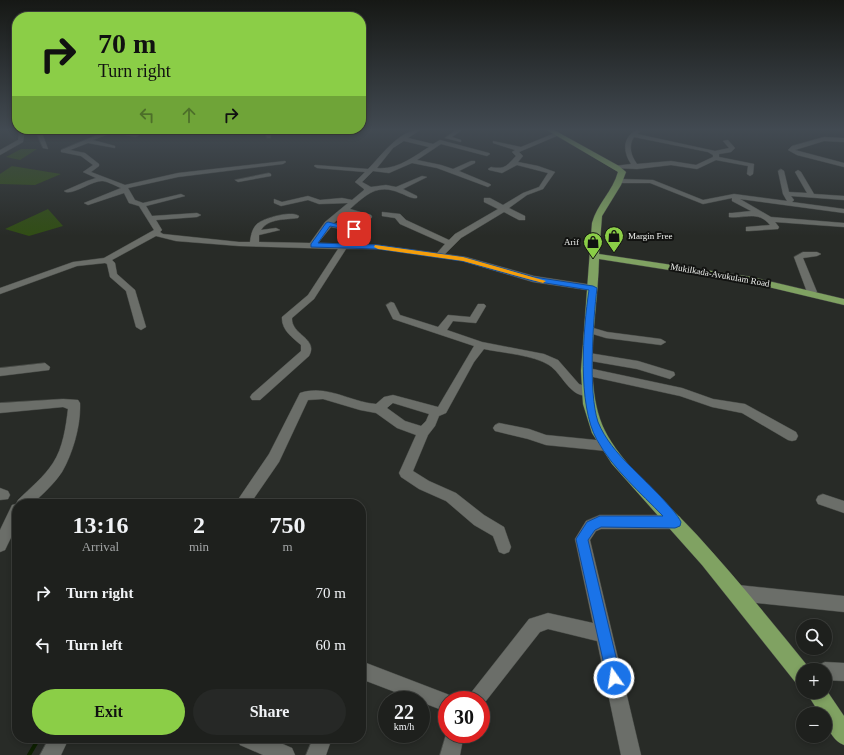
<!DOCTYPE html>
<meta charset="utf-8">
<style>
:root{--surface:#1e201d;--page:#262826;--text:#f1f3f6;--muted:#a1a3a4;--line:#3c3e3b;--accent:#8bce47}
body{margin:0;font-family:"Times New Roman",serif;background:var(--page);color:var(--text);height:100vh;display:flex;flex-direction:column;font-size:15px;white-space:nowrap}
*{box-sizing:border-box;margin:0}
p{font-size:13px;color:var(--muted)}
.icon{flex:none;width:22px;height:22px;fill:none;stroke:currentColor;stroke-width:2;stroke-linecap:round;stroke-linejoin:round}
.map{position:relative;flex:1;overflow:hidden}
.panel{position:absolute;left:12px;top:499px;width:354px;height:244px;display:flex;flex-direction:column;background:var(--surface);border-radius:16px;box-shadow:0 2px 6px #0003,0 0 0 1px var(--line)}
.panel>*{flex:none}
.top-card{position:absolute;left:12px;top:12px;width:354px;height:122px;border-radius:16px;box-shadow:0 2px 6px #0003,0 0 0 1px var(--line);background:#8bce47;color:#111;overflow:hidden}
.tools{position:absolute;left:796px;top:619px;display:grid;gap:8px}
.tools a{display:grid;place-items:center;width:36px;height:36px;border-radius:50%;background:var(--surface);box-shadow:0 2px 6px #0003,0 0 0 1px var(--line);font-size:20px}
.speed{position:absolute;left:378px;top:691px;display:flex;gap:8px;font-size:20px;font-weight:700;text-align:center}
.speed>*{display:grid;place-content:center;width:52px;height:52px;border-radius:50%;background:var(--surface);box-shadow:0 2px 6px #0003,0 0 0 1px var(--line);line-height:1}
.speed small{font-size:10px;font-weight:400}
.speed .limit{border:6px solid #d22;background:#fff;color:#111}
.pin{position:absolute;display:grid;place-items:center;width:34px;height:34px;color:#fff;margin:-17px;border-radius:8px;box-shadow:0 2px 6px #0006}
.me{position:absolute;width:44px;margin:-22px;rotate:347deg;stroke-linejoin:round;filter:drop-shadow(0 0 3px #0008)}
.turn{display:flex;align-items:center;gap:14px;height:84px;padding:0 20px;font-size:18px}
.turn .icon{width:52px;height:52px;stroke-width:2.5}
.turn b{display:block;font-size:28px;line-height:34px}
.lanes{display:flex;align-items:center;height:38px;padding:0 20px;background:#0003;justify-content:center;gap:20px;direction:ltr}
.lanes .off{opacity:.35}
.eta{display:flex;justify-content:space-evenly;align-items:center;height:68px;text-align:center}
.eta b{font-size:24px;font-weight:600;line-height:28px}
.cta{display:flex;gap:8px;margin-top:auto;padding:8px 20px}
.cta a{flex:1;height:46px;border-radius:24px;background:var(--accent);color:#111;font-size:16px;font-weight:600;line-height:46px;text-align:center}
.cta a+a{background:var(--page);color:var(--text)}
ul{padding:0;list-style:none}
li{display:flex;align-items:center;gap:12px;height:52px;padding:0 20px}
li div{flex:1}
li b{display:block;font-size:15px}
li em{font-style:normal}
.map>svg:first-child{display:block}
</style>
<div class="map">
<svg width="844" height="755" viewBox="0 0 844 755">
<rect width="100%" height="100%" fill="#282b27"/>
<!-- green -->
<path fill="#314d15" d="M21,149H37L20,160L6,157Z
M12,166L61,174L35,185L0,184V174Z
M48,209L63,226L29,236L5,229Z"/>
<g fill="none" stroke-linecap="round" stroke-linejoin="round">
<!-- stream -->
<path stroke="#0d2000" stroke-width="4" d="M29,755L39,738"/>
<!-- minor casing -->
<g stroke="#464945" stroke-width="1">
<path id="minor" d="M19,130H25L23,142L0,155V150L18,140Z
M35,130H41L48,149L43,148Z
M109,130L139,135L136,137L112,133L93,140L115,146V148L88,143L70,150L85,153L99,164V166L91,172L125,185L178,173L285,161L286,162L283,164L178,177L128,188L135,200L143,203L181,194L185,196L146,206L152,216L197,213L201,215L197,217L156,220L162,230L160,232L163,234L239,242H250C251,235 252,229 257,224C263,218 292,210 299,216L298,218C285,220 269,218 261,230L276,228L280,230L259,235V242L310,243L325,222L348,203L319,204L308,200L281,206L274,203V199L282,202L308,196L320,200L342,198L352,200L364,190V189L355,182L365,172L317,168L314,166L315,165L368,169C381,156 400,129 420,130L408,138L433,144L440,140L489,153L490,154L487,156L441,144L417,160L441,165L453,169L471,161H475V163L459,171L490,184L491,185L488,187L437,168L412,163L389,173L373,171L362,182L371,187L386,185L396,187L422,176L427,177L403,189L417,196V198C411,199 406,195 400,193C377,183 366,195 350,209L371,215L372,217C361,232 348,231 331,227L318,243L378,245L437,253L445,244L400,224L395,218L382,216V212L400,214L406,220L449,240L455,234L498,209L484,202V198H490L503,205L523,193L539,187L548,173L517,165L502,173L489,170L488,169L491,167C506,170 507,165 516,156L512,152L515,150L493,143V141L521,147L555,133H559V135L519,152L523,156L518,162L538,166L555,172L543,189L527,195L509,208L525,216V220H519L504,212L461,238L445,254L466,257L534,276L593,285L598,288L593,291L533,282L462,261L378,249H346L314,299L292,318C291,335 319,338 309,356L260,400H252L250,397L252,394L301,351V345C293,338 281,330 282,317L308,295L338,249L239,246L176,241L156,236L112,260L115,263L117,274L135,290L146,327L141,330L136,327L126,291L110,277L107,264L105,263L77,266L0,294V288L73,262L104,258L154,230L139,206L129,203L124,193L88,205L84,203L121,188C116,186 109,182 103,181C92,180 71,197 64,191L87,181L96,178L83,172L93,165L81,156L61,152V150ZM404,141L429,147C413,157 397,170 377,168L393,148ZM346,212L363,218L354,225L334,223Z
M180,130H187L184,132Z
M264,130H270L271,138H267Z
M456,130H462L452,137L461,140V142L445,138Z
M637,130L640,132L637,134L715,151L729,148L723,141L728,140L735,148L731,152L719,154V157L754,164L753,174L750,176L747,174L748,166L716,160L697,169L671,165L637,169L615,168V166L631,164C623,152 622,137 637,130ZM634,137L708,152L713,155V157L696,165L671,161L637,164C631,156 628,146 634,137Z
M824,137L844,138V142L824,141L795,150L844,163V167L797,155L788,150L792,146Z
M781,169L784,171L789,192L807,193L795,172L798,170L801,172L814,194L844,196V200L791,196L794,200L792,202L844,209V213L740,199L771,217L844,223V227L775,222L779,227L778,229L749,231H746V227L770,225C758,210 745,219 729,217V213H732L751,211L732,201V198L703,204L650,183H620L617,181L620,179L653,180L703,200L734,194L787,201L783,194L778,171Z
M269,173L271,174V176L238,182L235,180Z
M803,252H817L821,254L817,256L803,258L817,292L812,295L807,292L794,257Z
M391,302L394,303L400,315L438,327L448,315L470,317L478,304H484L486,306L476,323L453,321L447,330L482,342L544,354L558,360L579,384L592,389L594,392L592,395C571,401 563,374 549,365C533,355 503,353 484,349L474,362L446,413L439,416L435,426L428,435L413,471L429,481L456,493L484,515L504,527L511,547L509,552L504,554L499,552L493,536L474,525L446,501L419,489L401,477L399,473L416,435L397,428L376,413L360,410L323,399L308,400L279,462L250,504H235L269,454L300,393C327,384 350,402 376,404L384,397L393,395L438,407L474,346L393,319L386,305ZM393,403L429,414L426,421L421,426L405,421L387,408Z
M590,327L607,332L661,339L666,342L661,345L606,338L586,332L585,330L586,328Z
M589,353L638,361L674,372L675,375L670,379L637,369L585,360L584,357Z
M45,363L50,367L49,370L0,376V368Z
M588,368L682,388L713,399L745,404L796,432L798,436L796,440L792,441L788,440L742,413L712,407L680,396L584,375L583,372Z
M63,399L78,400L80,403C81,425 73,453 62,472C54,484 43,494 32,504H17V525L5,550L0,552V530L12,505L16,504L18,500C30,488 44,477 53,463C63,448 66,426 68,409L63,407L0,413V403Z
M499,423L529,429L546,435L606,441L610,442L612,446L610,450L606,451L546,445L528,439L495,431L493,428L495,425Z
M0,488L8,491L10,495L8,499L0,500Z
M823,494L844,501V513L818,504L816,500L818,496Z
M600,515H675L680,517L682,522L680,527L675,529H601L596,531L590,540L641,755H621L597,641L548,629L540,632L482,706L481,707V700H467L470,694L529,619L548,613L593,623L575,539L586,521Z
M738,585L844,596V612L738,601L732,599L730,593L732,587Z
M361,661L447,694L453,697L455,700H447V712L421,702V700H416L361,679Z
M825,662L844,663V681L825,680V670H817L819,665Z
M447,731V734H464L460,755H440Z
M49,738H69L61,755H40Z
M238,738H269L292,748L295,755H263L240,745Z
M313,738H332L326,755H306Z"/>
</g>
<!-- major casing -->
<g stroke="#464945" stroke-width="1">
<path id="major" d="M547,130H554L619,166L626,172L621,185L602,216L599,254L752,277L844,299V305L752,283L599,259C598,310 584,371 600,419C613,459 668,503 697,535C736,578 773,623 810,669L803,670V686L796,683L702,565L612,464L592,433L583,404L581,371L592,223C597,204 613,191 618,172Z
M825,688L844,716V745C833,741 825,726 825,714H820L806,692H825Z"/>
</g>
<!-- minor -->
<use href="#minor" fill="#6b6e69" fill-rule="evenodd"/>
<!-- major -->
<use href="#major" fill="#80a262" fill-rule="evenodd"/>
</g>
<!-- sky -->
<linearGradient id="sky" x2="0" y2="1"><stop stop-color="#161815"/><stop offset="0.55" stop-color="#424a52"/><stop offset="1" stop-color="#424a52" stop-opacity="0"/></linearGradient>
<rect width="844" height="236" fill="url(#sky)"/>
<!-- route -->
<path fill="#1a73e8" stroke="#114b97" d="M328,222L357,229L354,231L330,226L318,243L378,245L463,257L534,277L593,286L597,288C593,320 588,392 598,422C605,439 617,453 630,466C642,478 675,509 681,522L680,526L675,528L601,527L595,530L588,540L621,678L619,683L614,685L609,683L607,678L576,539L587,522L600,516H663C641,493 613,469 597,440C577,404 583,330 589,290L533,281L462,261L378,249L311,247V244L326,223Z"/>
<!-- slow -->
<path fill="#f59e0b" d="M375,245L463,257L546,281L543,283L463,261L378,249L374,247Z"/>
<!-- icons -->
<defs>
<g id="shop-pin" transform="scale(1)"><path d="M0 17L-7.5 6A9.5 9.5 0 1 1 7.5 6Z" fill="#8bce47" stroke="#121311"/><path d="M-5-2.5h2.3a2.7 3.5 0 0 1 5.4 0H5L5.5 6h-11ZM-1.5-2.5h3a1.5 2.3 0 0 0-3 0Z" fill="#111"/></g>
</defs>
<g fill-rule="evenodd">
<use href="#shop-pin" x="614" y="236"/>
<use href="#shop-pin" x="593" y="242"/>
</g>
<g text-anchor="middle" stroke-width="4" stroke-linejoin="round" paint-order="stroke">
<!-- far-poi labels -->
<g font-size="9" fill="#eef0ed" stroke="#121311" text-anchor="start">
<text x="628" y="239">Margin Free</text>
<text x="579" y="245" text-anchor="end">Arif</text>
</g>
<!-- far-street labels -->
<g font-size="9" fill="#eef0ed" stroke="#121311">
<text transform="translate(720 275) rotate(10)" y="3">Mukilkada-Avukulam Road</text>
</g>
</g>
</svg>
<div class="tools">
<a><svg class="icon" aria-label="search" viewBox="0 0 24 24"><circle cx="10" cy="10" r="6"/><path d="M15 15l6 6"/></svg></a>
<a>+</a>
<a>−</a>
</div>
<div class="speed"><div>22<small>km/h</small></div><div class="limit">30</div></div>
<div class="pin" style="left:354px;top:229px;background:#d93025"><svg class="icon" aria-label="arrive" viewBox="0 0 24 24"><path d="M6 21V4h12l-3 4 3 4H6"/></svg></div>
<svg class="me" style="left:614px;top:678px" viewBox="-20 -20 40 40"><circle r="17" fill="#1a73e8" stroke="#fff" stroke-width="3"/><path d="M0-11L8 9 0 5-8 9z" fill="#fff"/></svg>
<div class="top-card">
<div class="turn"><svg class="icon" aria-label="right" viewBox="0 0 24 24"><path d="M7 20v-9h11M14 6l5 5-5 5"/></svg><div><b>70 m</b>Turn right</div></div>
<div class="lanes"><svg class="icon off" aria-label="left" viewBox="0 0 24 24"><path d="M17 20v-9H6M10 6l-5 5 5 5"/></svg><svg class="icon off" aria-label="ahead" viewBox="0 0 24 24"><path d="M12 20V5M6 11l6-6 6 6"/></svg><svg class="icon" aria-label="right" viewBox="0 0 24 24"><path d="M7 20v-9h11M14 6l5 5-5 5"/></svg></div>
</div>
<section class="panel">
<div class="eta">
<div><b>13:16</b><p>Arrival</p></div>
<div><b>2</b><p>min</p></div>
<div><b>750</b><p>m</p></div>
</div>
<ul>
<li><svg class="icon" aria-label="right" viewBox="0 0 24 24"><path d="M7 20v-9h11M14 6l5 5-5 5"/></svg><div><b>Turn right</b></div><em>70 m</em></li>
<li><svg class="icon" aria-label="left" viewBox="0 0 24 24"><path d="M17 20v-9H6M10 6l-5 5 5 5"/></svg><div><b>Turn left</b></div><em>60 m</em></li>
</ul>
<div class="cta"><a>Exit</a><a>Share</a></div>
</section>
</div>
